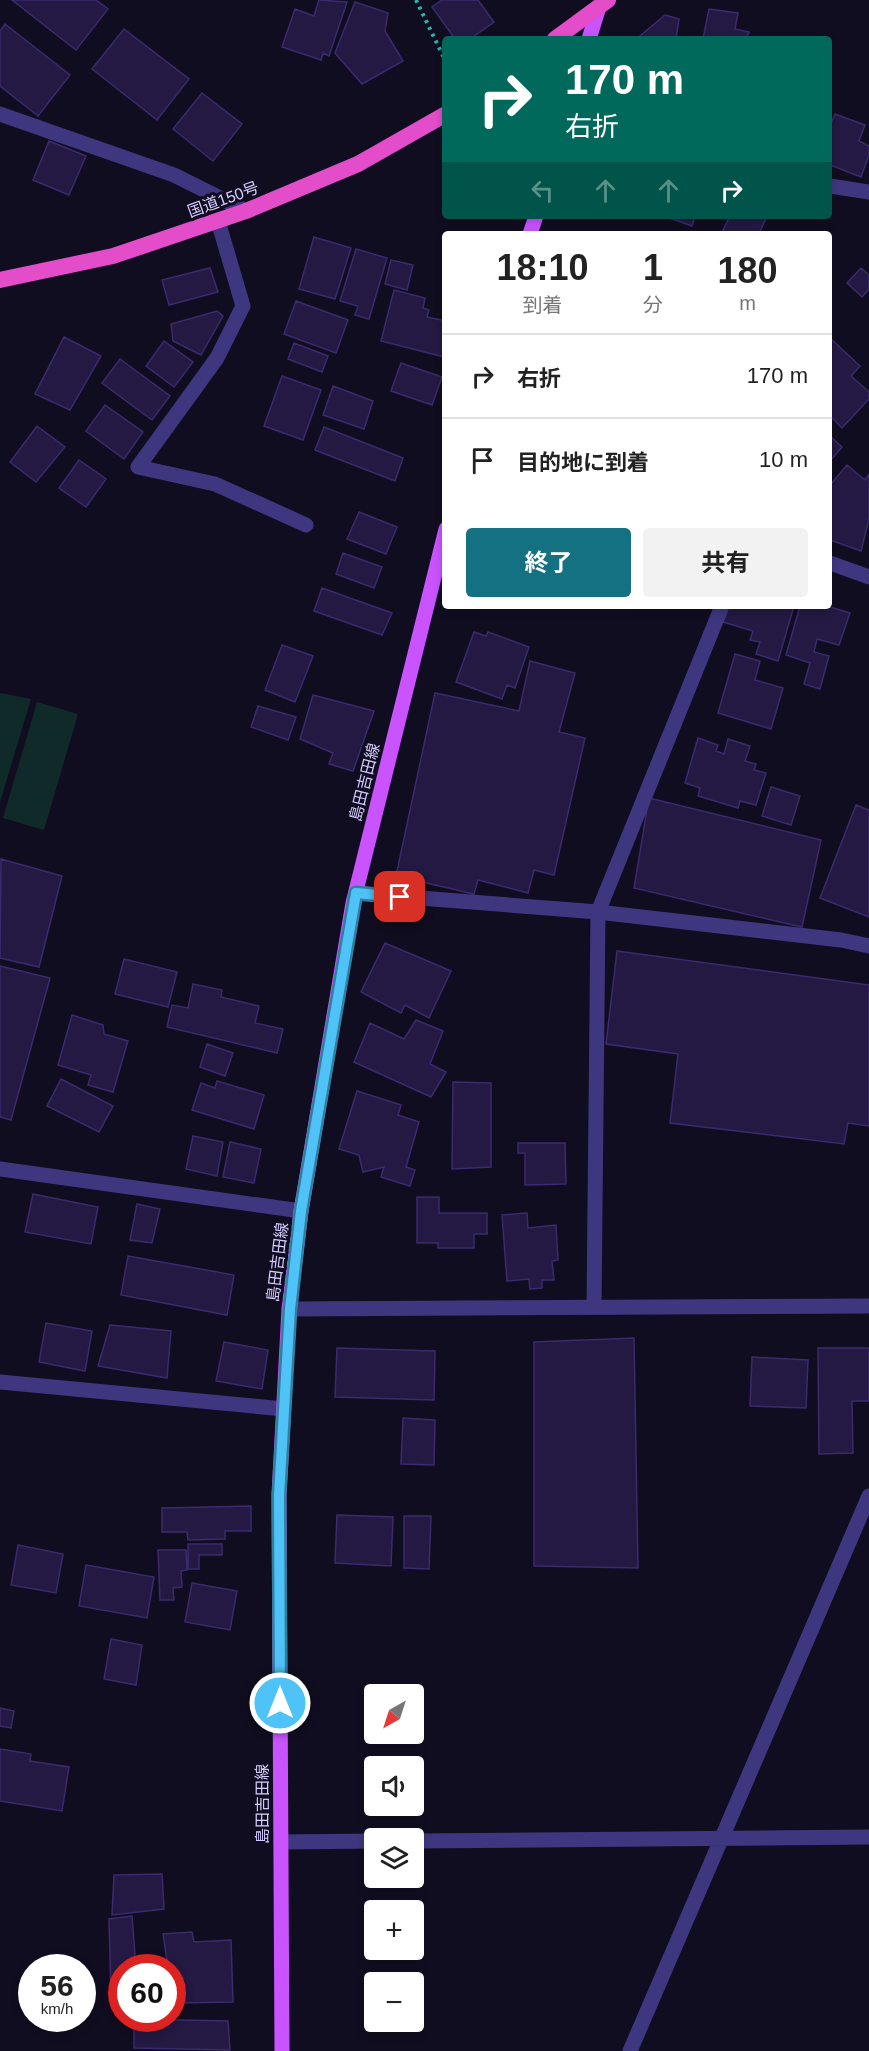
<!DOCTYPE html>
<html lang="ja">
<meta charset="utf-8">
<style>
:root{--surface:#fff;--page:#f2f2f2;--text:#222;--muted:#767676;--line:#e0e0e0;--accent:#137182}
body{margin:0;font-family:Arial,"Noto Sans JP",sans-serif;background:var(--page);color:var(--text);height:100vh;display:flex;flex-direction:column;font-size:22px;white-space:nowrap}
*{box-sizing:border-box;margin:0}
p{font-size:20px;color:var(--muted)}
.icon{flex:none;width:33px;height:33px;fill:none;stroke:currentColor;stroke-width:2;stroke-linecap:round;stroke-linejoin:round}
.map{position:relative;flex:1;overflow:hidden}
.details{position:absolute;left:442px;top:231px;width:390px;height:378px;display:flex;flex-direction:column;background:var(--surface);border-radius:6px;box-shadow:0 3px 9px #0003}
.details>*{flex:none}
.guide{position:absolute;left:442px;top:36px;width:390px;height:183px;border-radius:6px;box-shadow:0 3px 9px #0003;background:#00695c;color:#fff;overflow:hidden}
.needle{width:39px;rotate:219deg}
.buttons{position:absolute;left:364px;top:1684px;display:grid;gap:12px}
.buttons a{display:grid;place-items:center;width:60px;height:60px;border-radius:6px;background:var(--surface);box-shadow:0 3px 9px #0003;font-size:30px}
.speed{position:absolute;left:18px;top:1954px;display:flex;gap:12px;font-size:30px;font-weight:700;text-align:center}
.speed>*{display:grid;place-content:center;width:78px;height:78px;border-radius:50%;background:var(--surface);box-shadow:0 3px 9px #0003;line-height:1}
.speed small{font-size:15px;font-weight:400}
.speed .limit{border:9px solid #d22;background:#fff;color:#111}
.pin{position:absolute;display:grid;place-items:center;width:51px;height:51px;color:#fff;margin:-26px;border-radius:12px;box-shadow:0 3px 9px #0006}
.me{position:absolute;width:66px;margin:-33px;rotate:0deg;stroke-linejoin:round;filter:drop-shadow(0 0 4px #0008)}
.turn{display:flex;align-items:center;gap:21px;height:126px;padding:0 24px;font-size:27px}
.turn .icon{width:78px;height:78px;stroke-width:2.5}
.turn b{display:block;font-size:42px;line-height:51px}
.lanes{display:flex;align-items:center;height:57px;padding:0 24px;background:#0003;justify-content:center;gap:30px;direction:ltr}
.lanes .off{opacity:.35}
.eta{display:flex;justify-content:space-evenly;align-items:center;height:102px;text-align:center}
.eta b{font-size:36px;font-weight:700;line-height:42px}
.primary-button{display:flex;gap:12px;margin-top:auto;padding:12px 24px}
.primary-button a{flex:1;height:69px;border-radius:6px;background:var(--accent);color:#fff;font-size:24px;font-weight:700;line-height:69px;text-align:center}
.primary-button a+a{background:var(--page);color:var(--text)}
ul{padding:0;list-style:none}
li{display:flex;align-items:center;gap:18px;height:84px;padding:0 24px;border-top:2px solid var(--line)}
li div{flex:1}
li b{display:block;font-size:22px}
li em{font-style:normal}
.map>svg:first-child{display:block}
</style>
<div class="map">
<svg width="869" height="2051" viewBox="0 0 869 2051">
<rect width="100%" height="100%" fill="#110d20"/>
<!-- green -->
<path fill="#102a2a" d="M0,693L31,699L0,802Z
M37,702L78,714L44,830L3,818Z"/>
<!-- building -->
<path fill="#231942" stroke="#3b2a6e" stroke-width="1.5" d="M12,0H96L108,9L76,50Z
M319,0L347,2L329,56L323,53L321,60L282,47L295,9L314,16Z
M442,0H478L494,22L470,39H455L432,7Z
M355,2L388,13L385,31L403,61L362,84L335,53Z
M709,9L738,13L735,29L749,32L746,39H703Z
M665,15L679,19L676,39H639L640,36Z
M5,24L70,75L38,116L0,86V31Z
M124,29L189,79L157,120L92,69Z
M202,93L242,124L213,161L173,129Z
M835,114L865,125L859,141L869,146V155L861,177L830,165V126Z
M49,141L86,156L69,195L33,180Z
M664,216H695L692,226Z
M730,216H767L759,234H721Z
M314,237L351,248L335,299L299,289Z
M356,249L387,258L369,319L355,315L358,306L340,301Z
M391,260L413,265L407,290L385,284Z
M210,268L218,292L169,305L162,280Z
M861,268L869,275V289L862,297L847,283Z
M394,290L425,298L423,308L429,310L427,317L446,321L444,357L381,341Z
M296,301L348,320L336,353L284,334Z
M217,311L223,316L201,355L173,341L171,324Z
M64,337L101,356L70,410L35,394Z
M830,338L860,366L851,376L869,392V399L842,428L830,416Z
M164,341L193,362L174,387L146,366Z
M294,343L328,356L322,372L288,359Z
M120,359L170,396L152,420L102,383Z
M401,363L442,377L432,405L391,391Z
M282,376L321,390L303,440L264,426Z
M333,386L373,401L364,429L323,415Z
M105,405L143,432L124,459L86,431Z
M37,426L65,447L36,482L10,462Z
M324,427L403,458L395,481L315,450Z
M830,436L842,447L830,461Z
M79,460L106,479L86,507L59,488Z
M847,465L865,480L869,474V519L861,551L830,540V485Z
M359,512L397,527L386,554L347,539Z
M343,553L382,567L374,588L336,574Z
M322,588L392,613L382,635L314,611Z
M728,606H794L778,661L756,654L760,642L750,640L753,631L723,622Z
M800,606H827L850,613L839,645L817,639L814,652L829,656L820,689L804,684L810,663L786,655Z
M474,632L486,636L488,632L529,647L515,688L507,685L502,699L456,682Z
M282,645L313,656L295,702L265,690Z
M735,654L760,661L755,680L783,688L771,729L718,713Z
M530,661L575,673L559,732L585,738L554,875L534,870L528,893L478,880L474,894L396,876L435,693L519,711Z
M313,695L374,711L353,771L329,764L333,753L300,739Z
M258,706L296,717L288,740L251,727Z
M698,738L718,745L716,751L724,754L728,739L750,746L745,761L756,764L754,770L766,773L756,805L740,801L738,808L698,796L700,788L685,783Z
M771,787L800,796L791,825L762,816Z
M649,798L821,840L802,927L634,888Z
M856,805L869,810V917L820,898Z
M1,859L62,876L39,967L0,958Z
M385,943L451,971L429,1018L405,1005L401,1013L361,992Z
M617,951L869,985V1126L848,1123L844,1144L670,1123L678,1054L606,1044Z
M124,959L177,972L168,1007L115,994Z
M0,966L50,978L11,1120L0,1117Z
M193,984L222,990L221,997L259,1006L255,1023L283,1029L277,1053L167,1027L172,1005L188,1008Z
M72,1015L103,1025L104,1034L128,1041L113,1092L88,1085L91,1075L58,1065Z
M416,1020L443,1031L430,1064L446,1072L431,1097L354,1062L370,1023L404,1039Z
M207,1044L233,1053L225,1076L200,1067Z
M61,1079L113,1106L99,1132L47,1106Z
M217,1081L264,1095L254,1129L192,1110L201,1083L215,1088Z
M453,1082L491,1083V1167L452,1169Z
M357,1091L401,1105L398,1115L419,1122L406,1167L415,1170L410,1186L381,1177L384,1167L363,1172L359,1155L339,1149Z
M193,1136L223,1142L217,1176L186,1169Z
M230,1142L261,1149L254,1183L223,1177Z
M518,1143H565L566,1184L525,1185V1153H518Z
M33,1194L98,1207L91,1244L25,1232Z
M417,1197H439V1213H487V1234H474V1248H438V1243H417Z
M137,1204L160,1209L152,1243L130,1240Z
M527,1213L528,1228L556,1225L558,1260L552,1261L554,1280H542V1288L530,1289L529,1279L507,1281L502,1215Z
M128,1256L234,1275L227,1315L121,1295Z
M46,1323L92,1331L85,1371L39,1362Z
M110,1325L171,1331L167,1378L98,1366Z
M634,1338L638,1568L534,1566V1342Z
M224,1342L268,1350L262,1389L216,1381Z
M337,1348L435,1351L434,1400L335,1397Z
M818,1348H869V1401H852L853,1453L819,1454Z
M752,1357L808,1360L806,1408L750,1406Z
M403,1418L435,1420L434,1465L401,1464Z
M251,1506V1531H225V1539L188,1540L187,1532H162V1508Z
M337,1515L393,1517L391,1566L335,1563Z
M404,1516H431L429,1569L404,1568Z
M188,1544H222V1555H199V1569H188Z
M18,1545L63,1554L56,1593L11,1585Z
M158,1550H186L187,1570L181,1571L182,1587L173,1588L174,1600H160Z
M86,1565L154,1577L147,1618L79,1606Z
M192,1583L237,1591L230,1630L185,1622Z
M111,1639L142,1645L136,1685L104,1679Z
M0,1708L14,1711L11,1728L0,1726Z
M0,1749L31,1754L30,1761L69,1767L62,1811L0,1801Z
M162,1874L164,1909L112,1915L114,1875Z
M132,1916L136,1968H122V1994L111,1995L109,1919Z
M192,1932L194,1942L231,1940L233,2002L174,2003L172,1968H168L163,1934Z
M134,2019L228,2021L230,2050L134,2048Z"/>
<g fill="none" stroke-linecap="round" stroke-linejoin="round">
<!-- path -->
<path stroke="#2cb3b2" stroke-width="4" stroke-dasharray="3 4.5" stroke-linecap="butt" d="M416,0L446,62"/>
<!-- minor -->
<path stroke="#3e3780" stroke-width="15" d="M0,114L174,175L246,211
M830,186L869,192
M218,221L243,306L217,358L138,467L215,484L306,525
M356,893L598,912L841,940L869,946
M0,1169L301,1211
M594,1307L598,912L722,606
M289,1309L869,1306
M0,1382L284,1409
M414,1841L869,1837
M281,1842L375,1841
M630,2051L869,1496"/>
<!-- tertiary -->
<path stroke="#3e3780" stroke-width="15" d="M830,563L869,577"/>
<!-- primary -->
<path stroke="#c853ff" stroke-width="15" d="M589,39L599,7
M530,234L536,216
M282,2051L279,1495L289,1309L301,1211L353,903L446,529"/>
<!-- trunk -->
<path stroke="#e44dca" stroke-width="16" d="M555,39L608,0
M0,280L113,256L246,211L358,164L446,114"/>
</g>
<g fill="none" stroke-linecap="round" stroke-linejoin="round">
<!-- route casing -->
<g stroke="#337fa1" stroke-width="15">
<path id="route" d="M280,1703L279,1495L290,1309L301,1211L356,893L400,897"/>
</g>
<!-- route -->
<use href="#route" stroke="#4fc3f7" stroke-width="10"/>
</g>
<g text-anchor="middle" stroke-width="6" stroke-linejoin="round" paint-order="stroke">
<!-- street labels -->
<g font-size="16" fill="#d5ccff" stroke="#110d20">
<text transform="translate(223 199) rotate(-20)" y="6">国道150号</text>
<text transform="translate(364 782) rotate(-76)" y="6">島田吉田線</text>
<text transform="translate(277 1262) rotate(-83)" y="6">島田吉田線</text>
<text transform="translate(262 1804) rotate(-90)" y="6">島田吉田線</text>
</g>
</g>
</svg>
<div class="buttons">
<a><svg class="needle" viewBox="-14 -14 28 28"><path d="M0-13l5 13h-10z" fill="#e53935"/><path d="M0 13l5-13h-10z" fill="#767676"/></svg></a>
<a><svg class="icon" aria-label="sound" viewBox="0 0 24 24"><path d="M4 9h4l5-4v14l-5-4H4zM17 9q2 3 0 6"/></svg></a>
<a><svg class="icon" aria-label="layers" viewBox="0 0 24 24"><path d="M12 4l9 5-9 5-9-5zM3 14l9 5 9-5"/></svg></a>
<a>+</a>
<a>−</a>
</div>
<div class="speed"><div>56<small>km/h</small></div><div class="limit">60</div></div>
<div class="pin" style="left:400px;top:897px;background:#d93025"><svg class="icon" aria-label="arrive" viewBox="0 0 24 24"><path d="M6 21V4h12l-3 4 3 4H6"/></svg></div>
<svg class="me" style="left:280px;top:1703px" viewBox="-20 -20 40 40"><circle r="17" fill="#4fc3f7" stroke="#fff" stroke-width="3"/><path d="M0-11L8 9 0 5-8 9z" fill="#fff"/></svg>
<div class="guide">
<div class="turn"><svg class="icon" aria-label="right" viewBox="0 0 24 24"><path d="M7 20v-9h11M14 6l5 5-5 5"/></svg><div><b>170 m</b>右折</div></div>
<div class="lanes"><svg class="icon off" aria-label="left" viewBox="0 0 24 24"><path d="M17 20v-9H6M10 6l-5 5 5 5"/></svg><svg class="icon off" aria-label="ahead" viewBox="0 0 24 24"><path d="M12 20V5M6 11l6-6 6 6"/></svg><svg class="icon off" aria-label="ahead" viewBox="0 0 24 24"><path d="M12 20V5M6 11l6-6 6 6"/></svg><svg class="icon" aria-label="right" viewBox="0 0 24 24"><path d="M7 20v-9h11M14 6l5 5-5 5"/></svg></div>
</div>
<section class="details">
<div class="eta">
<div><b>18:10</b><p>到着</p></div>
<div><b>1</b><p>分</p></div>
<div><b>180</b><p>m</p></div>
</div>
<ul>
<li><svg class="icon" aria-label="right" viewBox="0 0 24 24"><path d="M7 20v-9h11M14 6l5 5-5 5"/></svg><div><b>右折</b></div><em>170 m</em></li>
<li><svg class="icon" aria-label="arrive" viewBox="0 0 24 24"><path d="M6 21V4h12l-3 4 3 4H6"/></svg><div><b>目的地に到着</b></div><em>10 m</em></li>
</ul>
<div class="primary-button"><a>終了</a><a>共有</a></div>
</section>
</div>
